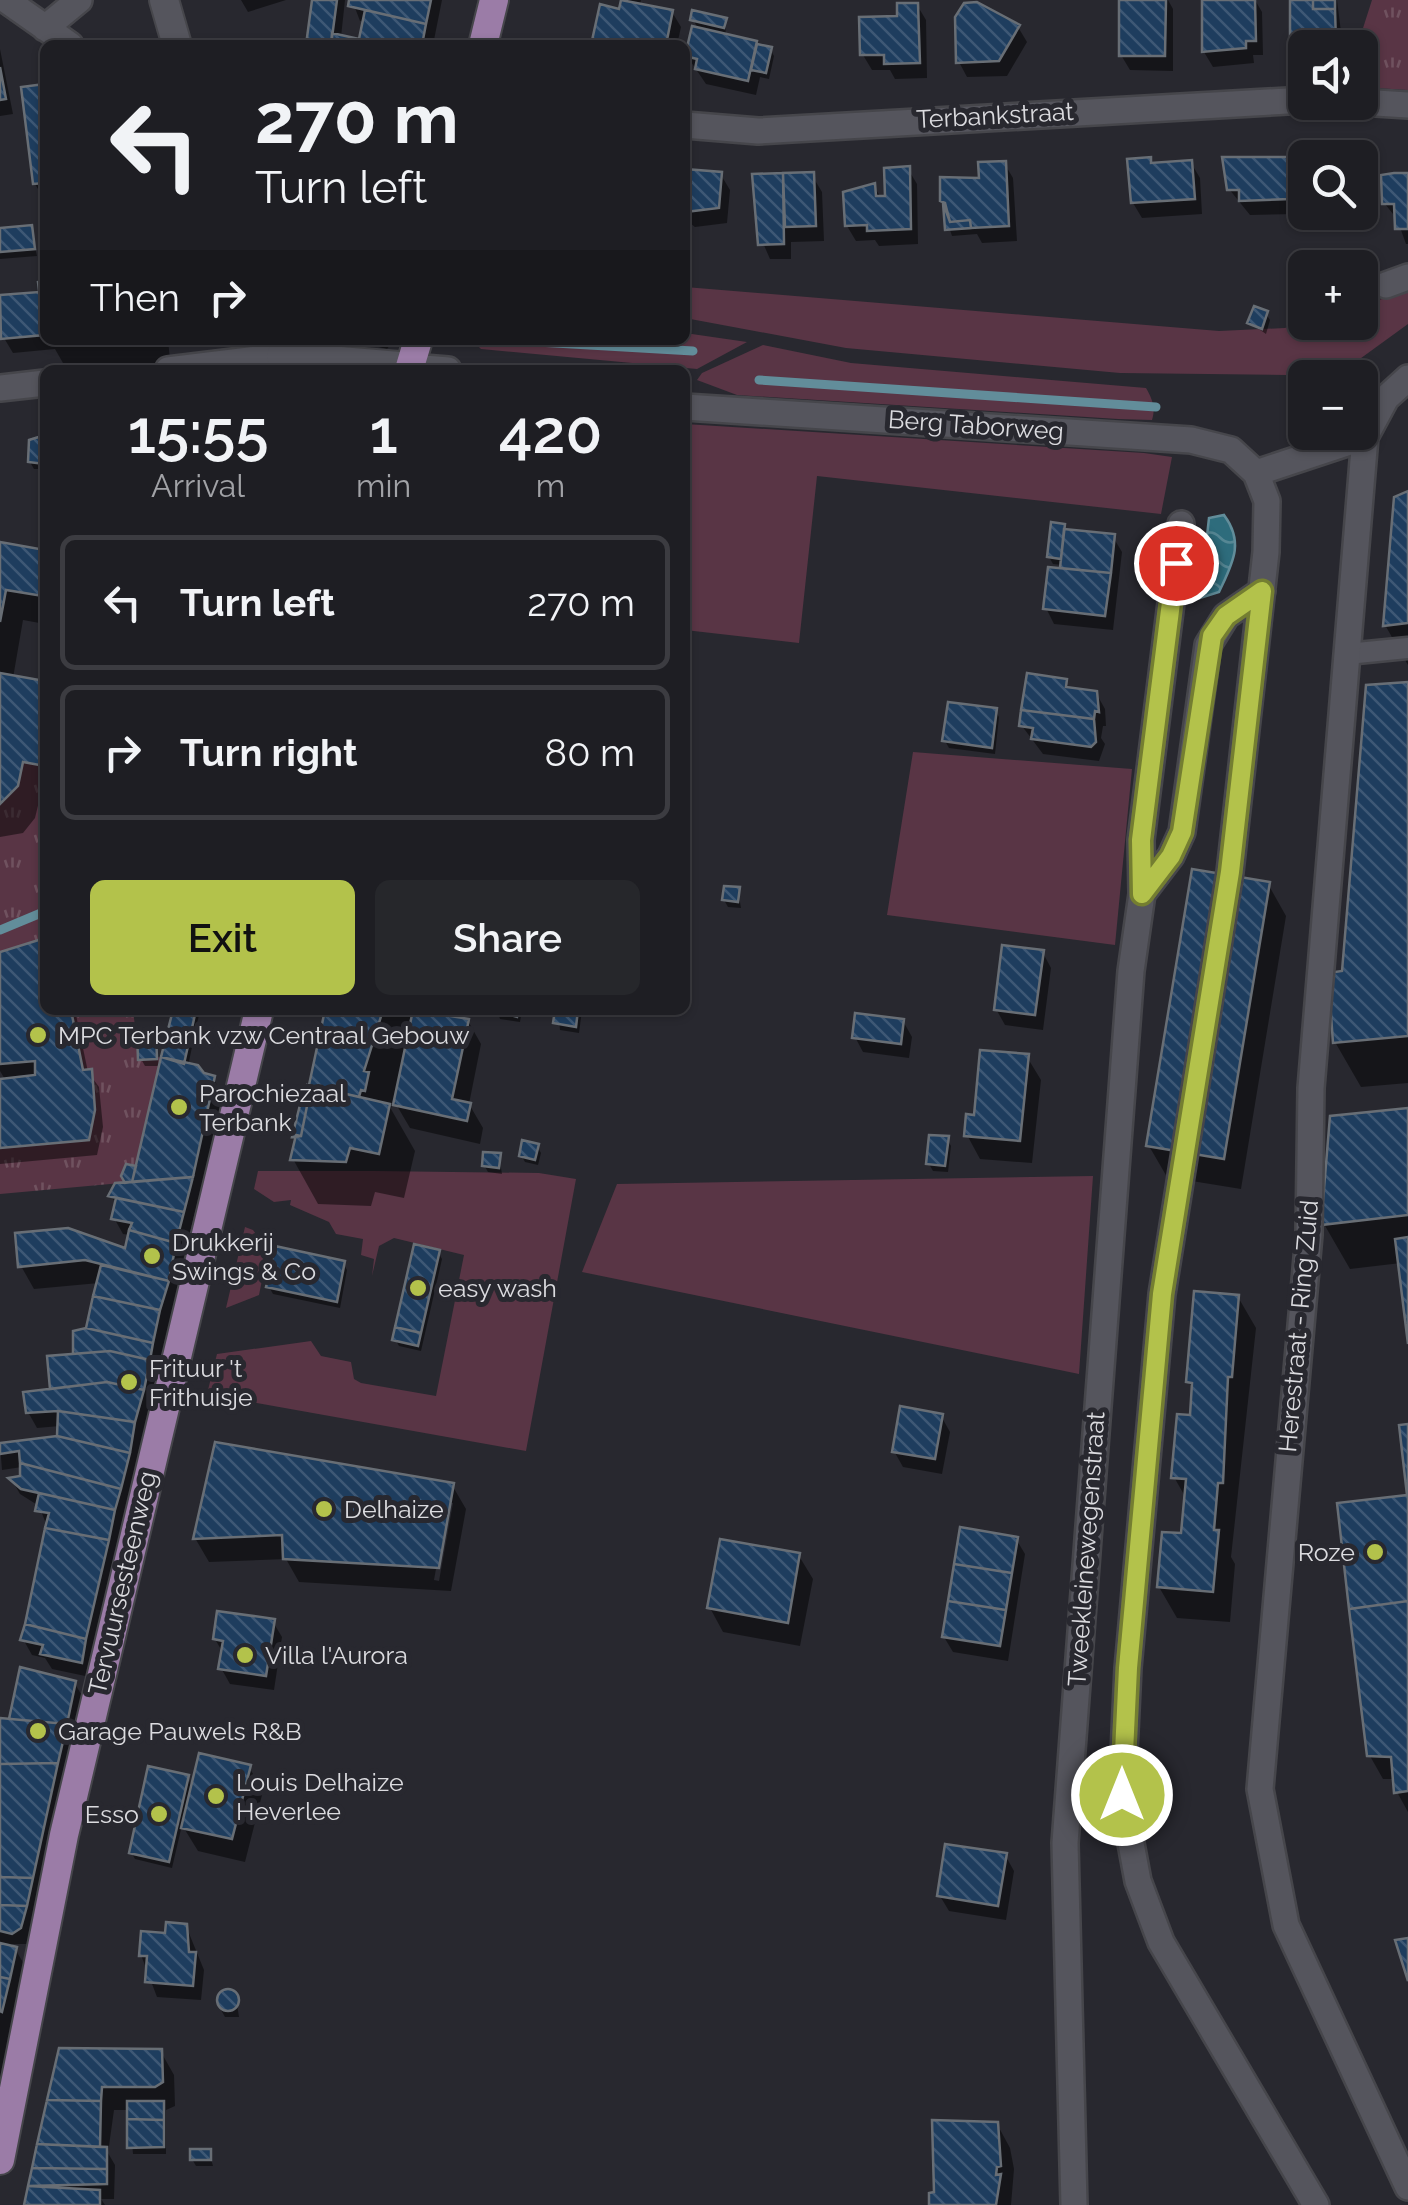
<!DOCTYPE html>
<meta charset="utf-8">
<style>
:root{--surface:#1e1e23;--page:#26272b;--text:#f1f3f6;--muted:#a1a2a6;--line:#3c3c41;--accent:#b3c24b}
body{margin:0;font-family:Raleway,sans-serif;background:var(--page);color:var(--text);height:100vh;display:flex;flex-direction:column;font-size:38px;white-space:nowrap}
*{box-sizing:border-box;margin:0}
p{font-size:32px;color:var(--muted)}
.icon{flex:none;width:55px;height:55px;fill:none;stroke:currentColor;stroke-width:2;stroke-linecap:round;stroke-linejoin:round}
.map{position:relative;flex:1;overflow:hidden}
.drawer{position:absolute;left:40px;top:365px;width:650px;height:650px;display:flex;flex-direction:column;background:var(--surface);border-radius:15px;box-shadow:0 2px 8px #0004,0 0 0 2px var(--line)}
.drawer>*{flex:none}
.hud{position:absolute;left:40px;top:40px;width:650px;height:305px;border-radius:15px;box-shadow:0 2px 8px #0004,0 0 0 2px var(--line);background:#1e1e23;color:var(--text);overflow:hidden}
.tools{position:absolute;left:1288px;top:30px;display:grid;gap:20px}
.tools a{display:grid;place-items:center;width:90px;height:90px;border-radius:15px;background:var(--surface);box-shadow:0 2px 8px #0004,0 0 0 2px var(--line);font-size:50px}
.pin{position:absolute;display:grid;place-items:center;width:85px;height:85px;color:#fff;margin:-42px;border:5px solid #fff;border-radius:50%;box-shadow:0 2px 10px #0007}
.me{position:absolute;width:110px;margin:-55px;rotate:0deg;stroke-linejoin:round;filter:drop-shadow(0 0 8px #0008)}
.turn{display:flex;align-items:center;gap:35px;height:210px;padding:0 50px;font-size:45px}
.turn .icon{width:130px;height:130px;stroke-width:2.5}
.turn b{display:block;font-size:70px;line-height:85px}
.then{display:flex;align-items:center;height:95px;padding:0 50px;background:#0003;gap:20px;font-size:38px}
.eta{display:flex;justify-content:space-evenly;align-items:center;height:170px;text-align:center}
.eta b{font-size:60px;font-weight:600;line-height:70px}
.cta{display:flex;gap:20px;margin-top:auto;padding:20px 50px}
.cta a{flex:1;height:115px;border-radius:15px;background:var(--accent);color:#111;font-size:40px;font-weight:600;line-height:115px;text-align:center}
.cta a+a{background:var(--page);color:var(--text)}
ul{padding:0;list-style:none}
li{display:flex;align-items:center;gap:30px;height:135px;margin:0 20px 15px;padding:0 30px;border:5px solid var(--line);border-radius:15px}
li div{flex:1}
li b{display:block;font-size:38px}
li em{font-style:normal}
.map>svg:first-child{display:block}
</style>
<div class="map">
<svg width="1408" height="2205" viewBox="0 0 1408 2205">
<defs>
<pattern id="park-tufts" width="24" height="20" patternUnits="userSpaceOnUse" patternTransform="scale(2.5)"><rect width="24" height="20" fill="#593545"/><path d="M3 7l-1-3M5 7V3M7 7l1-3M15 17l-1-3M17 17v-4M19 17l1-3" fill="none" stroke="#70525f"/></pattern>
<pattern id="water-waves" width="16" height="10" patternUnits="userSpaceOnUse" patternTransform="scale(2.5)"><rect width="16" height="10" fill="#2e6c7c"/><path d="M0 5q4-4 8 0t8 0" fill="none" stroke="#568794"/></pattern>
<pattern id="building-back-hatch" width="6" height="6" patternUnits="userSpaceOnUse" patternTransform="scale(2.5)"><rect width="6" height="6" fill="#1e3d5e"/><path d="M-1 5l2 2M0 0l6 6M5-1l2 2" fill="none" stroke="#3e5875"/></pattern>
</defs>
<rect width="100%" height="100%" fill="#28282f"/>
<!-- grass -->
<path fill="#593545" d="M685,287L1219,331L1285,328L1305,320L1360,322V296L1374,302L1408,289V324L1346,369L1287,375L1120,373L846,348L685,318Z
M685,333L747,342L697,369L481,349L472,340H685Z
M763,345L851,363L1146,388C1152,398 1156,408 1152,420L1118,419L737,395L697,380L702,373Z
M685,424L1144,453L1172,457L1161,514L817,476L799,643L685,630Z
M913,752L1132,769L1115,945L887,915Z
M375,1171L539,1173L576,1179L526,1451L207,1394L217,1354L311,1341L321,1356L351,1362L354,1379L361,1383L436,1396L464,1255L394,1238L379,1246L372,1276L374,1259L361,1255L363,1239L336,1234L329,1222L290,1205L291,1200L274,1202L254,1189L258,1171Z
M1093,1176L1079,1374L582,1272L617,1184Z
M245,1227L253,1230L268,1251L259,1295L226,1308Z"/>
<!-- park -->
<path fill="url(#park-tufts)" d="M1372,0H1408V90L1360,87L1357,47Z
M23,762L45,766V938L0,952V804L18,786Z
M66,1010H133L139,1060L161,1057L132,1182L0,1194V1148L89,1140L95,1110L92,1070H83Z"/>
<!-- water -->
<path fill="url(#water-waves)" stroke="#628d9a" stroke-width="2.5" d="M1224,515C1245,543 1232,564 1219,592L1200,598L1209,518Z"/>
<!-- shadow -->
<path fill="#0007" fill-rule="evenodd" d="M241,0H286L248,12Z
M315,0H345L341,37L361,42L365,22L360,21L352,0H442L433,45H309Z
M623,0H641L640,5L672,12L681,27L677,45H593L621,12Z
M1121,0H1168L1173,9V71L1130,70L1121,55Z
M1204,0H1255L1262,12L1263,55H1253L1254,63L1213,67L1204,52Z
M1292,0H1337L1343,48H1305L1302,52L1293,37Z
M917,5L926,20L927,78L895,79L890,70H872L863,55Z
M693,19L725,21L726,38L770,49L774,56L769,79L760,77L756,95L706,84L687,56L699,31Z
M1018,27L1027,42L1007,76L967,77L959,62Z
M0,49L13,114L0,116Z
M45,87V199H44L35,184Z
M1288,159L1297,174L1298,214L1250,215L1229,189Z
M1149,160L1152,165L1191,163L1200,178L1202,214L1142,218L1133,203Z
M1004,163L1013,178L1017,241L982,243L977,234L952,236L947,221L982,181Z
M908,169L917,184L918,244L879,246L875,240L856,241L847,226L874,186L881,198H888Z
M685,172L721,175L730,190L727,223L695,227L686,220L685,229Z
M1408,176V244H1406L1397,219L1385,204Z
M813,177L822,192L824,241L791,242V259H770L756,227L755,179Z
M31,228L37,256L0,259V231Z
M45,284V340H168L171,369L67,370L55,349L13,353L4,338L0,298L42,294Z
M1266,314L1270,320L1266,334L1250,323Z
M348,340H394L387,349Z
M42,438L45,469H34L30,462Z
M1408,494V665L1385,625Z
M1063,526L1066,532L1113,537L1122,552L1113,630L1054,624L1046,608L1062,571V565L1053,564L1049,557Z
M0,546L45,552V624L23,620L13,678L45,683V793H41L35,818L23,833L0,837Z
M1065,681L1071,690L1096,693L1105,709L1106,726H1103L1101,738L1105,744L1099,761L1043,754L1022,726Z
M1408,684V1083L1361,1087L1335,1042L1344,973Z
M995,710L999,717L995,754L949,748L945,741Z
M1268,884L1286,916L1241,1189L1167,1177L1149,1146Z
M738,890L741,908L728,907L724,900Z
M45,940V1010H75L88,1072L99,1087L103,1127L97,1155L0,1164V1082L6,1081L0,1071V953Z
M1043,953L1051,968L1043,1030L1005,1025L996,1009Z
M175,1010H200L188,1066L213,1078L227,1102L205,1200H198L183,1260L188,1269L181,1303L175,1301L90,1677L52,1669L45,1658L32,1655L23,1639L47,1526L39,1506L20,1494L12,1480L23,1478L22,1467L2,1470L0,1445L60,1438V1426L37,1428L28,1412L53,1391L76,1356L88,1330L99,1283L34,1289L21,1266L127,1251L130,1235L123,1234L114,1218L117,1205L111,1196L129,1185L137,1171Z
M327,1010H428L468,1021L481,1044L469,1104L483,1128L480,1144L410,1128L393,1099L391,1109L415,1151L404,1198L375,1192L371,1206L318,1204L293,1159Z
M497,1010H522L520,1022L500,1019Z
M558,1010H582L579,1033L560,1030Z
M903,1021L912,1037L909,1058L863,1052L855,1037Z
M155,1034L159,1066H145L141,1059Z
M1027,1057L1041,1080L1032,1163L980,1159L967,1135Z
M1408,1110V1323L1401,1263L1350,1269L1324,1224Z
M947,1139L951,1146L948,1172L933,1171L929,1164Z
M537,1146L541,1153L538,1165L525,1162L521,1155Z
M499,1156L502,1174L488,1172L484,1165Z
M438,1252L442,1259L421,1351L399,1346L395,1339Z
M343,1263L347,1270L340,1308L273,1294L269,1287Z
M1238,1297L1256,1328L1231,1557L1235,1564L1230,1622L1177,1618L1159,1587L1183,1536L1187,1500L1174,1477L1192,1418L1194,1391L1188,1381Z
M941,1416L950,1432L942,1474L903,1467L894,1451Z
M452,1485L466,1509L451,1591L299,1582L286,1559L209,1562L195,1538ZM448,1503H453L439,1581L434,1580Z
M1408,1497V1812L1397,1792L1396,1779H1383L1370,1756Z
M1016,1539L1025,1554L1008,1661L953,1652L944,1637Z
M799,1556L813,1579L800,1646L723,1632L710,1608Z
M273,1622L282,1637L274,1690L230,1684L221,1668L223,1653L215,1639Z
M75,1684L84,1699L29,1944H12L24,1964L4,2080L0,2079V1719L12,1720Z
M249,1767L263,1791L245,1862L198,1851L182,1825L172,1868L135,1859L131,1852L187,1777L193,1788Z
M1005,1855L1014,1871L1006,1920L949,1911L940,1896Z
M186,1926L204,1970L201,2000L157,1997L141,1955Z
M223,1992H235L239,2017H225L221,2010Z
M61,2051L161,2052L174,2075L175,2106L166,2110V2154H133L129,2110H114L108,2153L115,2165L114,2199H101L105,2205H26Z
M997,2124L1010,2148L1014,2169L1011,2205H931Z
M209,2152L213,2166H196L192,2159Z"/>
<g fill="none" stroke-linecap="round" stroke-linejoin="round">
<!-- stream -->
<path stroke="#628d9a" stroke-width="9" d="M520,341L693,351
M759,380L1156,407
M0,930L41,913"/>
</g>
<!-- building -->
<path fill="url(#building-back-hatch)" stroke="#686e75" stroke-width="2.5" d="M312,0H337L331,45H306Z
M349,0H431L426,24L348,6Z
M621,0L673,10L666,45H591L600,4L619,9Z
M1119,0H1166L1165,56H1119Z
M1202,0H1255L1256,41H1246V48L1202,52Z
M1290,0H1313V9H1335L1336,43L1290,37Z
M1313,0H1335V9H1313Z
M977,2L1020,25L999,61L956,63L955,17L964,3Z
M897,3H918L920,63L884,64V55H860L859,17L897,16Z
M365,10L426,24L422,45L359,39Z
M692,10L727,18L724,28L690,20Z
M692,26L757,41L748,81L695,69L697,59L685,56Z
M332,33L359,39L385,45H331Z
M757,44L772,47L766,73L751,70Z
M0,67L6,99L0,100Z
M45,84V183L33,184L21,87Z
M1151,157V163L1192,160L1195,199L1131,203L1127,159Z
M1222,157H1290V199L1239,201V190H1227Z
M1006,161L1009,226L971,228L970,220L950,222L945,203L940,201V177L979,178L978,162Z
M910,166L911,229L867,231V225L845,226L843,192L875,183L876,196H885L884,168Z
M685,169L722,172L719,208L685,212Z
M814,172L816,226L785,227L783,173Z
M783,173L784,244L758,245L752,174Z
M1394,173H1408V229H1395L1394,204H1382L1381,175Z
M943,203L950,222L970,220L971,228L945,230Z
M32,225L35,249L0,252V228Z
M1298,260L1313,262L1312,268H1305V276L1295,274Z
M45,281V335H44L38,282Z
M39,292L44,335L1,339L0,295Z
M1254,306L1268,311L1262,329L1247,323Z
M42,436L45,464L28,462L29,440Z
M1408,491V623L1383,626L1394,497Z
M1051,522L1065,524L1061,559L1047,557Z
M1064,529L1115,534L1111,573L1060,568Z
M0,542L45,550V610L41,609L43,596L6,590L0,622Z
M1048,567L1111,573L1105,616L1043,609Z
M0,673L45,681V766L23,762L18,786L0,804Z
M1027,673L1067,679L1066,687L1097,691L1099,712L1095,711L1094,719L1021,710Z
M1408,682V1036L1333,1043L1328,973L1342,971L1366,685Z
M948,702L997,708L992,748L942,741Z
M1021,710L1094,719L1096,742L1091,747L1031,739L1033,728L1019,726Z
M1192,869L1270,882L1224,1159L1146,1146Z
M724,886L740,887L738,902L722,900Z
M45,938V1010H71L83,1070L92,1069L95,1110L89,1140L0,1148V1079L35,1075V1061L0,1064V952Z
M1002,945L1044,950L1035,1015L994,1010Z
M173,1010H196L184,1064L161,1057Z
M325,1010H383L364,1071L369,1072L365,1091L361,1090L359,1097L309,1085Z
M413,1010L469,1019L452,1099L471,1103L467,1121L393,1105Z
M494,1010H518L517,1017Z
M555,1010H578L576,1027L553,1023Z
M855,1013L904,1019L901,1044L852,1038Z
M137,1032H156L157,1059L138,1060Z
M980,1050L1029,1054L1020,1141L964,1136L966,1114L974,1115Z
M161,1057L198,1065L204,1073L215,1076L194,1172L193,1177L132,1182Z
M307,1085L390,1104L379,1154L350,1148L346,1162L290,1160L296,1135L301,1136L308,1101L303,1100Z
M302,1097L308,1101L301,1136L292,1137Z
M1408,1108V1215L1321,1225L1330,1116Z
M929,1135L949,1136L945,1166L926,1164Z
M522,1140L539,1144L535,1160L519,1156Z
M483,1152L501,1153L499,1168L482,1166Z
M126,1164L136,1166L132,1182L125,1183L121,1176Z
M193,1177L184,1212L108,1196L115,1183Z
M116,1198L184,1212L176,1243L129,1230L132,1223L111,1219Z
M68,1228L125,1248L129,1230L176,1243L169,1281L85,1260L18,1267L15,1233Z
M1408,1237V1344L1395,1239Z
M414,1244L440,1250L421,1333L395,1327Z
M275,1246L345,1261L337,1302L266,1287Z
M101,1265L169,1281L160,1310L93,1296Z
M1194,1291L1239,1295L1232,1377H1228L1223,1483H1218L1214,1530H1219L1213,1592L1157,1587L1162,1532L1181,1533L1186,1479L1171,1478L1177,1414L1190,1415L1192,1383L1186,1382Z
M93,1296L160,1310L153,1343L86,1328Z
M395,1327L421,1333L418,1346L392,1340Z
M86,1328L153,1343L150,1360L110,1351L73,1354V1331Z
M110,1351L150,1360L144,1390L107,1382L50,1389L47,1356Z
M107,1382L144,1390L135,1422L58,1411L26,1413L23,1392Z
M900,1406L943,1414L935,1459L892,1452Z
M58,1411L135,1422L130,1453L57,1436Z
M1408,1424V1601L1349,1609L1337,1503L1407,1495L1399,1425Z
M57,1436L130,1453L121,1489L20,1463L19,1451L0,1454V1443Z
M215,1442L454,1483L439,1568L283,1559L282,1535L193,1539Z
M20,1463L121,1489L115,1510L21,1489L8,1478L20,1476Z
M39,1493L115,1510L109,1540L45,1528L49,1513L35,1511Z
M960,1527L1018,1537L1012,1573L954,1564Z
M45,1528L109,1540L86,1639L25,1624Z
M720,1539L800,1553L788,1623L707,1608Z
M954,1564L1012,1573L1006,1610L948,1601Z
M948,1601L1006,1610L1000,1646L942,1637Z
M1408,1601V1791L1394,1793L1391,1757L1367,1756L1349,1609Z
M217,1611L275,1619L266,1676L218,1669L223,1641L213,1639Z
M25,1624L86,1639L82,1663L40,1654L43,1645L20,1640Z
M20,1667L76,1681L67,1724L9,1719Z
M0,1718L67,1724L58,1763L0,1764Z
M199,1753L251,1765L232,1839L181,1828Z
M58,1763L33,1878L0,1877V1764Z
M148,1766L189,1775L169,1862L129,1853Z
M945,1844L1007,1853L998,1906L937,1896Z
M0,1877L33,1878L27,1906L0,1905Z
M0,1905L27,1906L21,1928L12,1934L0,1931Z
M166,1922L187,1924L189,1952H196L193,1986L145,1982L147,1956H139L141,1931L165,1933Z
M1408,1938V1981L1395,1940Z
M0,1943L17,1947L10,1979L0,1977Z
M0,1977L10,1979L2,2012L0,2011Z
M217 2000a11 11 0 1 1 22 0a11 11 0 1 1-22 0Z
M59,2048L162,2049L163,2082L155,2087H102L101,2101L47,2100Z
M47,2100L101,2101L100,2147L37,2144Z
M127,2101H164V2120L127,2119Z
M127,2119L164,2120V2147L127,2148Z
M932,2120L998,2122L1001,2166L997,2167L996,2175L1001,2174L996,2205H929V2193L934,2192Z
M37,2144L107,2147V2169L32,2168Z
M190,2149H211V2160H190Z
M32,2168L107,2169V2184L28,2186Z
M28,2186L100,2190V2205H24Z"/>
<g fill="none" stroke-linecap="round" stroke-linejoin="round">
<!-- pedestrian casing -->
<g stroke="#46464b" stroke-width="25">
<path id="pedestrian" d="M1347,654L1408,648"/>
</g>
<!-- minor casing -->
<g stroke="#46464b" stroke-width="30">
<path id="minor" d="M6,0L70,45
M45,28L79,0
M1360,102L1408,105
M685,125L758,131L1305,100
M1386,285L1408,277
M411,367L448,370
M168,370L281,356
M0,388L45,383
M685,407L1191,440L1231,450L1256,473L1267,501L1266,552L1230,872L1162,1294L1128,1668L1122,1795L1138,1881L1161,1942L1316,2205
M1365,437L1311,1088L1309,1235L1260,1789L1286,1925L1408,2187
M1256,473L1365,437L1386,398L1408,378
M1142,894L1171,856L1182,832L1208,645L1226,616L1262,591
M1074,2205L1065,1843L1131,971L1142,894L1141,840L1181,524"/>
</g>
<!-- secondary casing -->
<g stroke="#46464b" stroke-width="32">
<path id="secondary" d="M164,0L177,45
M281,356L411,367"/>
</g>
<!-- primary casing -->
<g stroke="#46464b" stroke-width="32">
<path id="primary" d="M483,45L494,0
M409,370L418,340
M0,2160L64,1835L259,1010"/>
</g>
<!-- pedestrian -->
<use href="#pedestrian" stroke="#55555d" stroke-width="20"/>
<!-- minor -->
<use href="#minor" stroke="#55555d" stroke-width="25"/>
<!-- secondary -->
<use href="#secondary" stroke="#55555d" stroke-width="28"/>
<!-- primary -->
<use href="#primary" stroke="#9b7ca7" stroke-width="28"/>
</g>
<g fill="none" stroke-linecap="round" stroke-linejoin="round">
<!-- route casing -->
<g stroke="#747e31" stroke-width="25">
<path id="route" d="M1122,1795L1128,1668L1162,1294L1230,872L1262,591L1226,616L1212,636L1182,832L1171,856L1142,894L1141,840L1176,563"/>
</g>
<!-- route -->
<use href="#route" stroke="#b3c24b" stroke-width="18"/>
</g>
<!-- markers -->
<g fill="#b3c24b" stroke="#28282f" stroke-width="4">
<circle cx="38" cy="1035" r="10"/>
<circle cx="179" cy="1107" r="10"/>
<circle cx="152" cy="1256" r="10"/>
<circle cx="418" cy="1288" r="10"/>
<circle cx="129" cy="1382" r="10"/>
<circle cx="324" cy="1509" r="10"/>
<circle cx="1375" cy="1552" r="10"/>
<circle cx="245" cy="1655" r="10"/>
<circle cx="38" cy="1731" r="10"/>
<circle cx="216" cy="1796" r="10"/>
<circle cx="159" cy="1814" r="10"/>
</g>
<g text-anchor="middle" stroke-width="10" stroke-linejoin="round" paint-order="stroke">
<!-- street labels -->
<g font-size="25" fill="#dbdbdf" stroke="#28282f">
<text transform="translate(995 115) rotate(-3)" y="9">Terbankstraat</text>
<text transform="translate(976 425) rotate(4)" y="9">Berg Taborweg</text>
<text transform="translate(1298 1326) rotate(-85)" y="9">Herestraat - Ring Zuid</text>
<text transform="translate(1086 1549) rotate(-86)" y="9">Tweekleinewegenstraat</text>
<text transform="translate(122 1583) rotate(-77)" y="9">Tervuursesteenweg</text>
</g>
<!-- poi labels -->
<g font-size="25" fill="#dbdbdf" stroke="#28282f" text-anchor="start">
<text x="58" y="1044">MPC Terbank vzw Centraal Gebouw</text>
<text x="199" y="1102">Parochiezaal<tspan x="199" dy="29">Terbank</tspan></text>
<text x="172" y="1251">Drukkerij<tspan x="172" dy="29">Swings &amp; Co</tspan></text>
<text x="438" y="1297">easy wash</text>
<text x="149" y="1377">Frituur 't<tspan x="149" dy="29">Frithuisje</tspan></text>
<text x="344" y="1518">Delhaize</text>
<text x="1355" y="1561" text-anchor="end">Roze</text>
<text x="265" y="1664">Villa l'Aurora</text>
<text x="58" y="1740">Garage Pauwels R&amp;B</text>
<text x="236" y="1791">Louis Delhaize<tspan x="236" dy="29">Heverlee</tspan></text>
<text x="139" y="1823" text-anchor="end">Esso</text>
</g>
</g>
</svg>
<div class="tools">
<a><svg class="icon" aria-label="sound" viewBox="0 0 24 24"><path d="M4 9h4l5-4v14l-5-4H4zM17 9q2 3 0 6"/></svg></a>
<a><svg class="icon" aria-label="search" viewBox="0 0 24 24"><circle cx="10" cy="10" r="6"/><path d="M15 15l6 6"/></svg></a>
<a>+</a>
<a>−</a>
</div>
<div class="pin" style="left:1176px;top:563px;background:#d93025"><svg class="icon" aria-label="arrive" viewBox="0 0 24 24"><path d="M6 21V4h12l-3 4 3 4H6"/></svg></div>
<svg class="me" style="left:1122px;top:1795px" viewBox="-20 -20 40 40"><circle r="17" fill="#b3c24b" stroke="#fff" stroke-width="3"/><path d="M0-11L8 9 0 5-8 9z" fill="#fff"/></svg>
<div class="hud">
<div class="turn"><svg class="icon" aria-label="left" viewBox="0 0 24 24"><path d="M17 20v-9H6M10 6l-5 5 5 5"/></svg><div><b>270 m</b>Turn left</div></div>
<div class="then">Then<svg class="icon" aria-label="right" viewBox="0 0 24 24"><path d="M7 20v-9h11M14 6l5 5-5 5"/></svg></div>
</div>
<section class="drawer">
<div class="eta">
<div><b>15:55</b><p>Arrival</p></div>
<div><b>1</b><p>min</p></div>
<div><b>420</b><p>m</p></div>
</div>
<ul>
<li><svg class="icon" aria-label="left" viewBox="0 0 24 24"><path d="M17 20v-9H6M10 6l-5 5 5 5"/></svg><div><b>Turn left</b></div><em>270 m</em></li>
<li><svg class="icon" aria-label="right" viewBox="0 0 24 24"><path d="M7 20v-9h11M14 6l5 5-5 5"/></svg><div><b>Turn right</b></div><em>80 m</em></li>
</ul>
<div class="cta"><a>Exit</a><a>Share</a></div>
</section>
</div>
